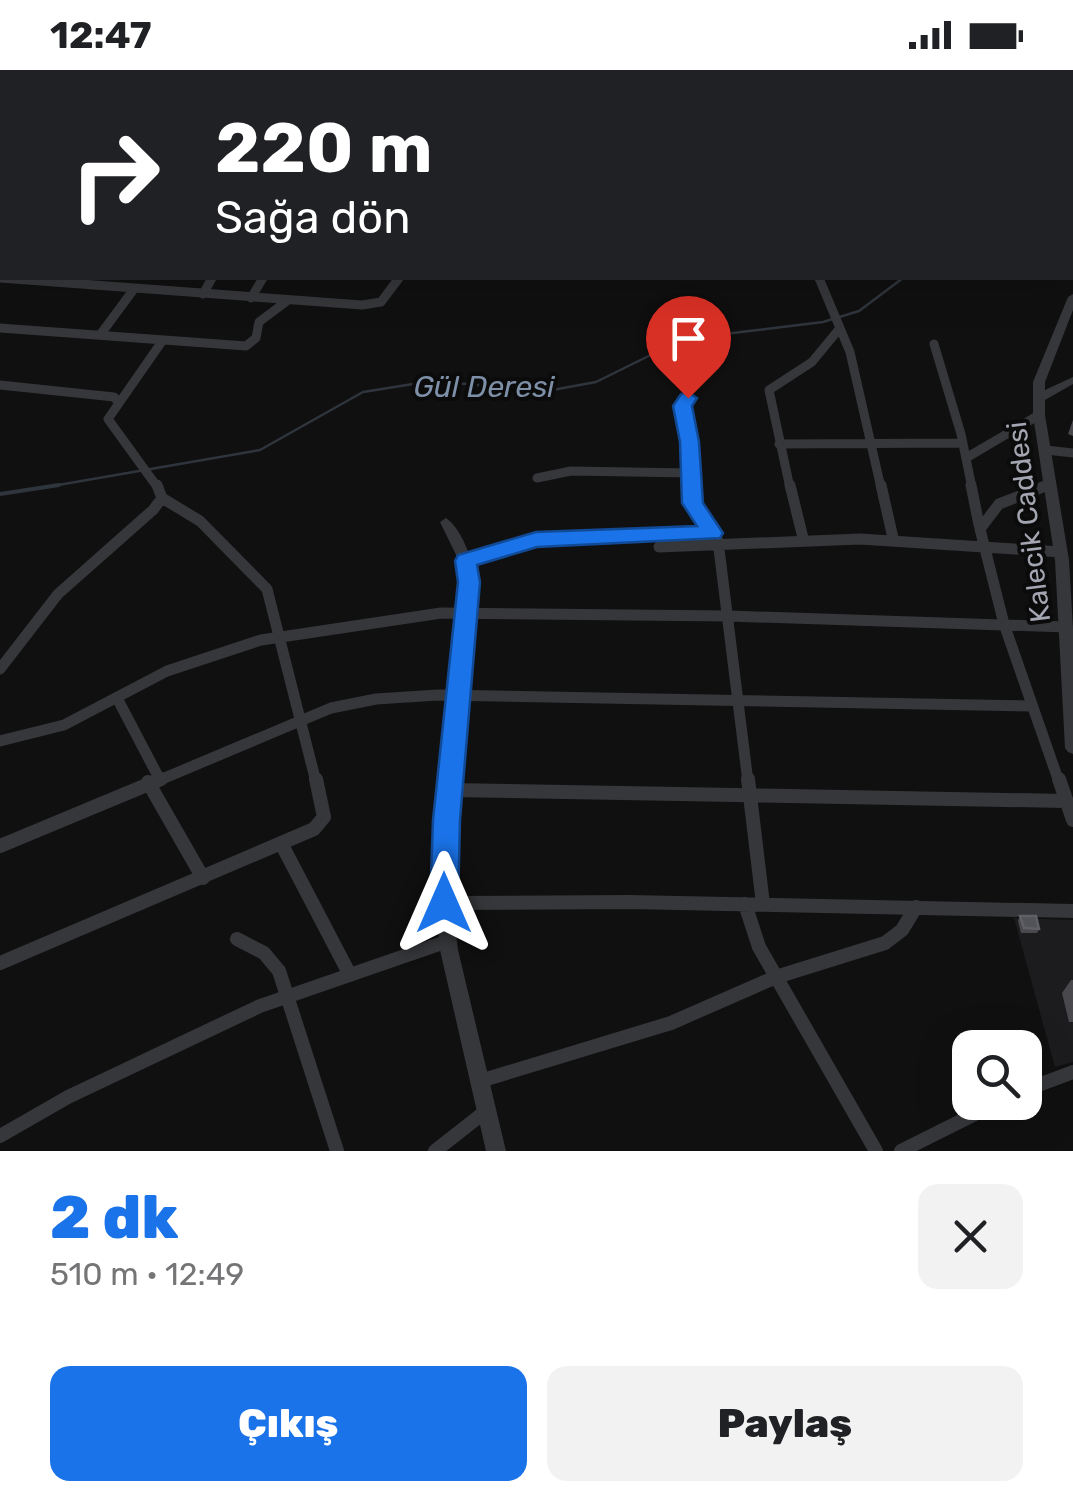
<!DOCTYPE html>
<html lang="tr">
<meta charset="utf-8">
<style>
:root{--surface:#fff;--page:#f2f2f2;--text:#202124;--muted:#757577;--accent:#1a73e8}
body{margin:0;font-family:Rubik,sans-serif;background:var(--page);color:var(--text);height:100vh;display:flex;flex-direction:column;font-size:38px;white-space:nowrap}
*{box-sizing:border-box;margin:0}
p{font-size:32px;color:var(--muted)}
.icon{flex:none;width:55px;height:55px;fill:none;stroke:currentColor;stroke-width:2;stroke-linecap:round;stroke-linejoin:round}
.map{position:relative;height:1081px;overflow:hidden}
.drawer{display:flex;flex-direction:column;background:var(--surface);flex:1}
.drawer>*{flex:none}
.guide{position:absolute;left:0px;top:0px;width:1075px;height:210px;box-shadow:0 10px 40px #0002;background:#202124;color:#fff;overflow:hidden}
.controls{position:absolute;left:952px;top:960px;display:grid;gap:20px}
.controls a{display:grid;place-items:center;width:90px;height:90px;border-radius:20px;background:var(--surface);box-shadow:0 10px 40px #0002;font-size:50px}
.pin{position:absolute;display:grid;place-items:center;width:85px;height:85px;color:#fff;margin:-102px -42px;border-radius:50% 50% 50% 0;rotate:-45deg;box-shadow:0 0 10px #0007}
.pin .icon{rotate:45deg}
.me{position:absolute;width:110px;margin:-55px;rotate:0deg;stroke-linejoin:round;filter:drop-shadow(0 0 8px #0008)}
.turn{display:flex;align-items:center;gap:35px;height:210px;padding:0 50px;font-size:45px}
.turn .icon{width:130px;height:130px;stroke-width:2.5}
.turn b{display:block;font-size:70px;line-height:85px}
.round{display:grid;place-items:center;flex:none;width:105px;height:105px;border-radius:20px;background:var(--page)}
.overview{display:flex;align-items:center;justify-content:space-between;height:170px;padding:0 50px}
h1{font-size:60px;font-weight:800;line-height:75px;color:var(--accent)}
.cta{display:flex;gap:20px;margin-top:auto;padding:20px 50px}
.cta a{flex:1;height:115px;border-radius:20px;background:var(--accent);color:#fff;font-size:40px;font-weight:800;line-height:115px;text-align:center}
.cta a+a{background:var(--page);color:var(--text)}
.status{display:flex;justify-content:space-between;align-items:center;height:70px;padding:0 50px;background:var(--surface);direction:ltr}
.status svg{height:28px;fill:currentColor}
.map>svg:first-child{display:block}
</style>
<div class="status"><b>12:47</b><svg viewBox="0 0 49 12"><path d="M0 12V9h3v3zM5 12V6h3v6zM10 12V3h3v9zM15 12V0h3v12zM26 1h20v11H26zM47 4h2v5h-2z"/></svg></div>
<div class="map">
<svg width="1073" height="1081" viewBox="0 0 1073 1081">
<rect width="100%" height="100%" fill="#101011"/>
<!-- built -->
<path fill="#1c1c1e" d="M1014,848L1073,850V992L1055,997Z"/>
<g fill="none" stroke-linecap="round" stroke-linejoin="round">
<!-- stream-far1 -->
<path stroke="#2f353c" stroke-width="2.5" d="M41,418L260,380L363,322L432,311L547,321L596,312L683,269L823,252L859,241L903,208"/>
<!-- stream -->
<path stroke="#2f353c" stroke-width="4" d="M0,424L59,415"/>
<!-- minor-far3 -->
<path stroke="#36373a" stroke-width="8" d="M52,0L56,2
M201,0L206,2
M165,2L172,0
M858,2L871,0"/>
<!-- minor-far2 -->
<path stroke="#36373a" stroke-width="9" d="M0,208L362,235L381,232L399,208
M819,208L850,282L881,418
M203,224L212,208
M251,228L263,208
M0,258L246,276L256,268L259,252L287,231
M100,265L134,219
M934,274L961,364L972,418
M0,315L114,327L119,333
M687,328L683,337L692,418
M779,374L962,373
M1046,380L1073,383
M966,388L1039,345
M537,408L571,401L691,403
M158,418L108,349L163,270
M790,418L769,320L812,292L840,258
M1041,418L1050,415"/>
<!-- minor-far1 -->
<path stroke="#36373a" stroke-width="11" d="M692,415L693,433L718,471L748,712
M790,415L803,468
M881,415L893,468
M971,415L979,455
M1048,415L999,434L980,459L1004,554L1059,712
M162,428L200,451L267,519L316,712
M659,477L860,469L1061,482
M466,491L536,469L713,463
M0,599L58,524L153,440L162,428L157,415
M117,628L159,708
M0,671L64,655L167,601L261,570L441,543L729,546L1067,557
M155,712L331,638L376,629L438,625L1032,636"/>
<!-- minor -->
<path stroke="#36373a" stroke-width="14" d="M748,709L763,834
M1059,709L1073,750
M148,712L203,808
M449,720L1066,731
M282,775L350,905
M0,776L161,709
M444,833L629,832L1073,841
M745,834L759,877L876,1081
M237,869L264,883L279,901L337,1081
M0,893L314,759L324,747L316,709
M480,1011L671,953L776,907L885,873L902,860L916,837
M1025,1020L1073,1002
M0,1066L68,1027L260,936L448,871
M435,1081L486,1041
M901,1081L999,1032"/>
<!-- tertiary -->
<path fill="#36373a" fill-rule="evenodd" d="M686,0H704L699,2H683Z
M2,145V151L0,152V146Z
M1073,224V240L1045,312V320L1073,307V314L1045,330V345L1069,490L1073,559V684L1068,682L1065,678L1055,490L1033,345V312L1068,227Z
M446,448C463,460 472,490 476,511L450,816L458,880L506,1081H486L440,880L434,816L462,511L459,491L440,452Z"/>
</g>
<!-- wall -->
<path fill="#49494d" d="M1073,350V366L1068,364Z
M1020,846L1039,859L1037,863H1021L1018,851Z
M1071,910H1073V952H1069L1062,923Z"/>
<!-- building -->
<path fill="#525358" stroke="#5f6066" stroke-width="2.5" d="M1020,846H1036L1039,859L1024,858Z"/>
<!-- route -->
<path fill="#1a73e8" stroke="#114b97" stroke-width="2.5" d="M688,322L697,328L692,336L699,372L703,433L723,463L720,468L537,477L477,495L480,512L460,750L458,833L454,842L444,846L434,842L430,833L433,750L458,512L455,491L458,485L536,462L697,456L682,433L680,372L673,336L681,324Z"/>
<g text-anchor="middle" stroke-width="8" stroke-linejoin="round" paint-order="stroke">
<!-- street labels -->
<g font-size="28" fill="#a3a6b0" stroke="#0b0b0c">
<text transform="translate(1028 452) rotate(-97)" y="10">Kalecik Caddesi</text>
</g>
<!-- water labels -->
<g font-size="30" font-style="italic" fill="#7d90a7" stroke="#0b0b0c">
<text x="484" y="327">Gül Deresi</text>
</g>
</g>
</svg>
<div class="controls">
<a><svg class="icon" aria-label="search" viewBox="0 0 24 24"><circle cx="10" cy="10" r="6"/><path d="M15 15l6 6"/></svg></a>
</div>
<div class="pin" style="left:688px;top:328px;background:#d93025"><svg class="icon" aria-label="arrive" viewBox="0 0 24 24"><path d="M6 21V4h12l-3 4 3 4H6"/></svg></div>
<svg class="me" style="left:444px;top:833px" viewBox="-20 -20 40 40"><path d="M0-17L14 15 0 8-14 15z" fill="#1a73e8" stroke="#fff" stroke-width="4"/></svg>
<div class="guide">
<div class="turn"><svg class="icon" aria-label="right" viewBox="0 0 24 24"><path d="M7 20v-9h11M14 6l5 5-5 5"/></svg><div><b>220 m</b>Sağa dön</div></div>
</div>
</div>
<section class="drawer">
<div class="overview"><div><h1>2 dk</h1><p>510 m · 12:49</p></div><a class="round"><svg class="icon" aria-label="close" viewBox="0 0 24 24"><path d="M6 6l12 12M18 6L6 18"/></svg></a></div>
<div class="cta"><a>Çıkış</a><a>Paylaş</a></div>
</section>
